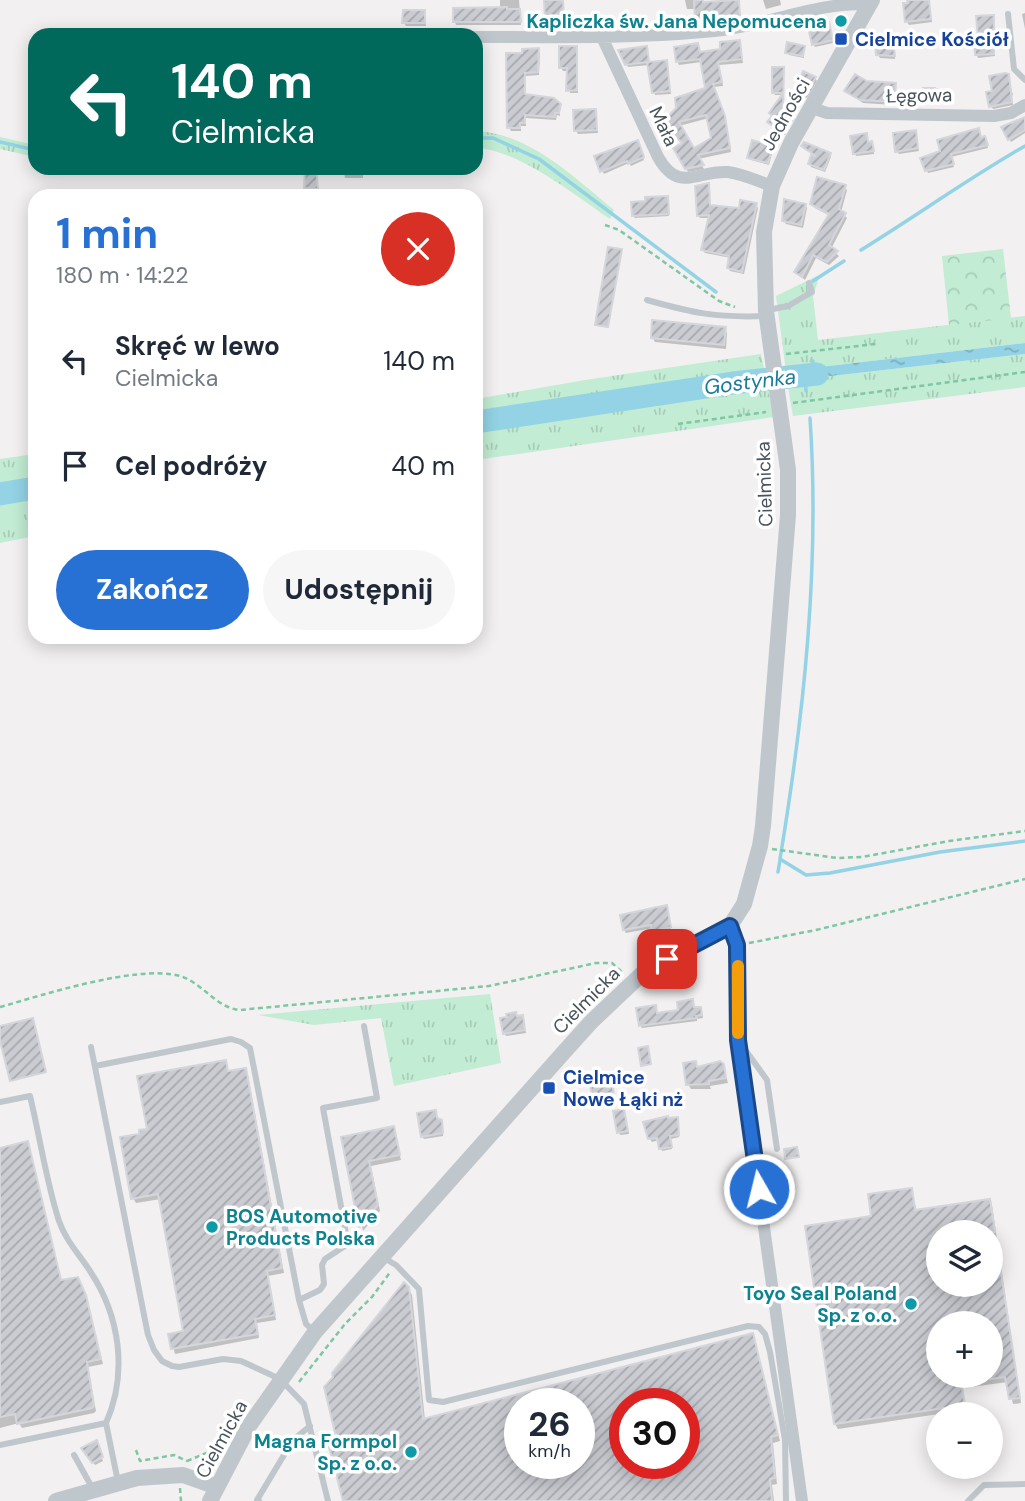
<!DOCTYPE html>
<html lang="pl">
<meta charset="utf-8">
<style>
:root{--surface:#fff;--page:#f6f6f7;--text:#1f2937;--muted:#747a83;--accent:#2871d4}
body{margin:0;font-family:"DM Sans",sans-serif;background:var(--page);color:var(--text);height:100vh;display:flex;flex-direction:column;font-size:26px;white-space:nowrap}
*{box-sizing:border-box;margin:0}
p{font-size:23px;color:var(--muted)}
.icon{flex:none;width:38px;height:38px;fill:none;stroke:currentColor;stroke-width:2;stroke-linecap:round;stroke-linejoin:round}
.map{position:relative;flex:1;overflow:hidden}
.drawer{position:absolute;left:28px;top:189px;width:455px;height:455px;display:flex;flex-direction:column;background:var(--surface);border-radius:21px;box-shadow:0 4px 18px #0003}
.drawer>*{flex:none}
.banner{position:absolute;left:28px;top:28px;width:455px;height:147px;border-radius:21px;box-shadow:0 4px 18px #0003;background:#00695c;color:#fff;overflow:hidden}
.tools{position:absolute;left:926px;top:1220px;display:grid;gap:14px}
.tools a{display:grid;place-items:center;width:77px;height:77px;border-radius:50%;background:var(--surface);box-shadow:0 4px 18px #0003;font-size:35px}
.speed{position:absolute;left:504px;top:1388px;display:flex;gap:14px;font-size:35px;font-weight:700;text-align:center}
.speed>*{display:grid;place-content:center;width:91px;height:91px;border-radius:50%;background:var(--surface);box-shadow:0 4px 18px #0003;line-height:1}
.speed small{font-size:18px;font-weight:400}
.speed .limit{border:10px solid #d22;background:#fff;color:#111}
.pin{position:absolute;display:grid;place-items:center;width:60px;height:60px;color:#fff;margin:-30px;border-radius:14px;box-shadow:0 4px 10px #0006}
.me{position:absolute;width:77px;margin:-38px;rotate:352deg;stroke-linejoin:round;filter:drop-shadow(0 0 5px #0008)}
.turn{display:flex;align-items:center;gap:24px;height:147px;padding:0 28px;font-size:32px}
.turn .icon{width:91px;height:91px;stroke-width:2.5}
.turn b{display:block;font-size:49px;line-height:60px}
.round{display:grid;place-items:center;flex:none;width:74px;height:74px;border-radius:37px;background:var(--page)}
.head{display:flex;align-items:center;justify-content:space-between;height:119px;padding:0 28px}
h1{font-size:42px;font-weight:700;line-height:52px;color:var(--accent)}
.cta{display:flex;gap:14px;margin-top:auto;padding:14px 28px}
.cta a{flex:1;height:80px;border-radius:42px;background:var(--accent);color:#fff;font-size:28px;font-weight:700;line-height:80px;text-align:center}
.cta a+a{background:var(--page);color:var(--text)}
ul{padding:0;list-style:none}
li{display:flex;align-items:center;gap:21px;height:105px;padding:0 28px}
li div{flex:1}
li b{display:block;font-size:26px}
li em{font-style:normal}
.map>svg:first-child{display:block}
</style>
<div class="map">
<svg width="1025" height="1501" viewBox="0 0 1025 1501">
<defs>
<pattern id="grass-tufts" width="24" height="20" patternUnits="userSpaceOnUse" patternTransform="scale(1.75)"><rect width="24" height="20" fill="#c2ecd3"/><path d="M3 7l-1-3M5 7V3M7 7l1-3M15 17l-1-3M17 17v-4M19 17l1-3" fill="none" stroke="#a8ccb8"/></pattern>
<pattern id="forest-crowns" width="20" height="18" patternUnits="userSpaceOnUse" patternTransform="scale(1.75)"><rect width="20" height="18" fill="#c2ecd3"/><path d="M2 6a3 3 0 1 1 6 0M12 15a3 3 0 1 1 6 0" fill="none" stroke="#a8ccb8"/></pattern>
<pattern id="water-ripples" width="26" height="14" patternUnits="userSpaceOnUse" patternTransform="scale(1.75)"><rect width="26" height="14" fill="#93d3e5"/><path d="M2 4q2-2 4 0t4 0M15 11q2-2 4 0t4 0" fill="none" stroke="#7aaebd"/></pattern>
<pattern id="building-hatch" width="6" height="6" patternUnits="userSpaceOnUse" patternTransform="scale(1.75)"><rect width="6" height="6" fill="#caccd2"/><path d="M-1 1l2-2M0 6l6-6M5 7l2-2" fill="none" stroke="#a6a8ae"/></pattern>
</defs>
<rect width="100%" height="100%" fill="#f2f0f0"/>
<!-- grass -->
<path fill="url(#grass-tufts)" d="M476,131C529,133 575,178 614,210L610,219C575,195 519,150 476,148Z
M0,137L35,145V157L0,149Z
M817,276L818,281L813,296L818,340L1025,316V343L786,371L776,296Z
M761,354L774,417L476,460V399L585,380Z
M1025,354V387L793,416L787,381Z
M35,454V536L0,543V459Z
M490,994L501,1063L394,1086L381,1018L314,1025L258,1015Z"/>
<!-- forest -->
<path fill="url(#forest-crowns)" d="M1003,249L1011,318L949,325L942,256Z"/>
<!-- water -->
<path fill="url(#water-ripples)" d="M1025,343V354L787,381L786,371Z"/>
<!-- shadow -->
<path fill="#0003" fill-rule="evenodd" d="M500,0H519L521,25H456L455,22L500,9Z
M685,0H703L704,4L739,2L741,19L698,23L696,9H687Z
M763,0H780L781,5L766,9Z
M922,0L929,2L932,22L909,25L907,22Z
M562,1L565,22L548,23L547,20Z
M424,12L426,26H406L404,23Z
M1025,13V29L1022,14Z
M993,17L995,56L978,58L977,55Z
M829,27L833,43L815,47L814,45Z
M739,42L743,63L719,65L723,86L713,87L726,122L731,152L698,159L704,169L688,172L675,149L684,144L669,129L661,131L659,128L678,109L707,89L702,62L679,65L677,61L697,45L700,53L722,50ZM709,118L713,139L693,150L679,126Z
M894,46L895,59L880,58L878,55Z
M804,47V58L789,55L787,52Z
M576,48L578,93H570L568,71H563L561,68Z
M646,48L650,64L667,65L671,94L655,95L649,65L628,67L621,52Z
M538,50L540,53L539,75L526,76V96L559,105L560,116L557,115L556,120L526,118V126H521V131H511L509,128L523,54Z
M783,68L784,108L795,118L785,135L769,122L773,118L771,113L784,95H775L774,93Z
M1008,76L1013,95L1011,96L1013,105L993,109L991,106L994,93Z
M815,78L817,81L807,98L797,94L796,91Z
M867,83L895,85V105L863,103L846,91Z
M939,93L941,96L937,99V103L930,104L928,100Z
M595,110L598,133L578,134L576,131Z
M1025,124V133L1011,142L1003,127Z
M915,132L919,151L899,154L897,151Z
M866,135L868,144L872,143L873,146L874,154L856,156L855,153Z
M981,139L986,141L988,148L951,157L954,167L928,173L922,159Z
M639,145L644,160L631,166L629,163L604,174L596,157Z
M803,146L830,154L831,157L825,172L811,167L810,164L813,155Z
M771,147L773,150L769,165L751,160L749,157Z
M343,168H363V178H345Z
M315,170L318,192L307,191L305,188Z
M708,185L711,207L740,210L756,205L758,208L744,274L730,271L729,268L731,258L705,253L703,250L710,218H700L698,215Z
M844,186L847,190L841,212L847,218L831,249L839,256L829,265L816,258L805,280L796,272L830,216L815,208L812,204Z
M667,198L669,216L635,218L633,216Z
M805,205L807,208L803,228L786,224L784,221Z
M725,329L727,333L726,349L655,342L653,338Z
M666,907L671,930L655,935L653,928L626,933L624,930Z
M694,1004L695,1009L700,1008L702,1011L703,1018L697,1019V1021L642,1028L640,1025L655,1007L658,1014L680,1011Z
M523,1020L526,1033L506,1036L505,1034Z
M225,1062L229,1073L245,1070L248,1075L284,1273L268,1276L276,1320L257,1323L259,1338L175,1354L170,1336L185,1333L161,1199L136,1203L133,1198L141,1135Z
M695,1063L699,1069L723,1066L728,1083L710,1086L711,1089H691L688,1084Z
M611,1081L615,1099L596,1102L592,1084Z
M624,1111L629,1134L620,1135L619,1132Z
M435,1112L443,1125V1136L424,1139L422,1136Z
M677,1118L679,1137L671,1139L672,1149L662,1151L659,1140L652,1142L650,1139Z
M393,1128L401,1160L371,1166L380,1211L363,1231L343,1139Z
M27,1143L62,1282L80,1284L88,1302L103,1364L88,1367L96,1411L94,1413L22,1428L19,1423L0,1428V1150Z
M911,1190L917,1211L990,1200L992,1205L1021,1403L1013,1404L1008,1382L963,1388L966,1410L838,1429L835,1424ZM938,1232H990V1284H938ZM938,1323H990V1376H938Z
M408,1288L412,1295L425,1420L753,1335L780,1441L773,1443L777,1484L772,1485L774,1501H345L339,1442ZM520,1404H579V1463H520ZM625,1404H684V1463H625Z
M97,1445L103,1461L95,1465L83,1449Z"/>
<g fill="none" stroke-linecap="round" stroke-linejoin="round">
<!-- stream -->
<path stroke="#93d3e5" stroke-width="3.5" d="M476,138H493L539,159L716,292
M0,142L35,150
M861,250C916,216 969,178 1025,146
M813,281L844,261
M812,373L813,361
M805,375L806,391
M810,418C820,565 804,714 780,859L806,875L830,873L940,852L1025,841
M778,872L780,860"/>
<!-- river -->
<path stroke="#93d3e5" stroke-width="23" d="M476,422L733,383L817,374
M0,494L35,488"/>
</g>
<!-- building -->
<path fill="url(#building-hatch)" stroke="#d4d6db" stroke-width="2" fill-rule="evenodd" d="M544,0H563L564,19L545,20Z
M694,0H703V2L739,0L740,17L695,21Z
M907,0H929L931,19L905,22L903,3H908Z
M507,7V9H520L521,22H453V8Z
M403,10H425V23H402Z
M994,15V54L975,55L974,39L978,38L976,16Z
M829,22L833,40L812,45L808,27Z
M740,40L742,59L718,62L722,82L713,84L725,116L730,148L698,155L704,165L685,169L673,148L682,143L665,126L657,128L676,108L675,98L705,88L700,59L676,62L674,47L698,43L700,52L720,49V42ZM706,115L711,138L694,148L679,122Z
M893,41L895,56L876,55L875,43Z
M787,42L805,46L803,56L785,53Z
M559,46H577V90L566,91L567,68H559Z
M647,46L649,62L667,60L670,91L652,93L647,62L625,65L618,50Z
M539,48L538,72L525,73V94L554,98L561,104L559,113H555V117L525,115V123H520V128H507L506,53H522V49Z
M772,67H784L783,112L786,107L795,114L783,133L767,122L772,116L769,113L783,93H772Z
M803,71L816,77L805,96L794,91Z
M1005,73L1009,74L1012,102L989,107L986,92L992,91L989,76Z
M855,74L867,81L896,83L895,102L860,100L844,91Z
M923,88H935L941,92L937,96V101H926Z
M596,109L597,130L574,131L573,110Z
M1025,117V130L1008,140L1001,127Z
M979,128L981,137L985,136L988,145L951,154L954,164L925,171L920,158L940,151L937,140Z
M916,130L918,148L895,152L893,133Z
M867,133L868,142L872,141L874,151L853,154L850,136Z
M638,140L644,157L628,164L627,161L600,172L594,156Z
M752,140L773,146L768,163L747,158Z
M804,142L831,153L824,170L808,164L811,155L816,156L801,146Z
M305,168H316L318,189L304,188Z
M817,177L846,185L839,209L846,213L829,245L838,251L827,262L813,255L802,277L794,272L829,214L810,204Z
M709,183L710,205L739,208L740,200L757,203L742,272L727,268L729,256L701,250L709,215L697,216L695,186Z
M668,196L669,214L632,216L631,202L645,201V197Z
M784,199L806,204L801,225L782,221Z
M608,247L622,249L608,327L595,325Z
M652,320L726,327L724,345L651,338Z
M667,905L671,927L652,932L651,925L623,930L620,915Z
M693,999L694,1007H701L702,1015L696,1016L697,1018L639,1026L636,1008L656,1005L657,1013L678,1010L677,1002Z
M516,1012L517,1016L523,1015L525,1030L503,1034L500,1018L507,1017L506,1014Z
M33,1018L46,1072L10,1081L0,1041V1026Z
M648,1046L651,1064L641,1066L638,1048Z
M226,1060L228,1071L246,1068L282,1268L267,1271L275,1315L255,1319L258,1334L171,1349L168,1334L183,1331L158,1194L131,1199L120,1137L139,1134V1130L147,1129L137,1076Z
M696,1061L697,1067L720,1061L724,1064L726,1078L709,1081V1084L686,1085L683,1063Z
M612,1079L614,1096L592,1099L590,1082Z
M624,1109L628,1131L617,1133L613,1111Z
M436,1110L437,1118L442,1120L443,1133L421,1137L417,1113Z
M668,1116V1118L678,1117L679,1135L670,1136L672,1147L659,1149L657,1138L648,1139L643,1122Z
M394,1126L400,1155L369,1161L378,1205L359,1228L341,1137Z
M28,1141L61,1280L78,1277L86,1295L101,1359L87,1362L94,1406L92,1408L17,1424L15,1414L0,1417V1148Z
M797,1147L799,1157L785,1159L784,1149Z
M912,1188L915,1210L990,1199L995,1232H938V1284H990V1240L996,1239L1020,1398L1009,1399L1005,1377L990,1379V1323H938V1376H960L965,1405L834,1424L805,1226L871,1216L868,1194Z
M404,1282L409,1287L423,1419L753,1333L778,1435L771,1437L775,1478L770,1479L772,1501H343L328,1443L337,1441L324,1387L333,1377L332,1373ZM520,1404H579V1463H520ZM625,1404H684V1463H625Z
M97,1440L103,1457L92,1463L81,1448Z"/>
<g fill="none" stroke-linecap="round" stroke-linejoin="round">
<!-- path -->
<path stroke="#7dc7a4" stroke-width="2.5" stroke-dasharray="5 3.5" stroke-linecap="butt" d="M605,225L619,230L719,301L735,307
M786,354L876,344
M793,403L1025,372
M678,424L766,412
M772,849L837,858L862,857L949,841L1025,831
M749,943L816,930L1025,879
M0,1007C43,995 138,964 180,976C203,983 216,1008 240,1010L489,986L596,963H612L623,973
M299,1382L345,1324L372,1297L391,1271
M136,1450L140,1461L174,1455L187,1461
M187,1461L223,1446
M180,1488L181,1501"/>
<!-- service -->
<path stroke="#bfc7cd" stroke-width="6" d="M1008,14L1014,69L1025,80
M647,300C693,313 717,318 765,316
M768,310L788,306L812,292L809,283
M741,1044L767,1080L777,1149
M91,1047L148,1335L154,1350L162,1361L172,1366L179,1367L223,1359L241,1361L280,1379L304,1404L328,1501
M95,1066L231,1039L241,1042L250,1048L299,1300L306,1324L314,1331
M0,1102L30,1096C40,1137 46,1181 59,1221C66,1241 79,1254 90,1271C120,1316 128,1373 106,1423L0,1445
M384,1258L396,1265L419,1289L429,1400L443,1402L748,1326L759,1327L765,1334L770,1352L785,1440L786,1501
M299,1300L320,1290L324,1284L322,1265L325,1259L345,1246L347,1239L323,1108L377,1098L364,1026
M106,1423L118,1482
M74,1455L94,1491
M259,1501L257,1500L293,1440L310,1426
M968,1501L984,1485L1025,1484"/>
<!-- minor -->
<path stroke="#bfc7cd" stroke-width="12" d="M601,35L658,157C679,194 697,170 728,172C743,174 758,181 772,186
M476,37C556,37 644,39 723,30C770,24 824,0 870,5
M812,108L827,113L994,116L1011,113L1025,105
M730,926L738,945V1040L802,1501"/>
<!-- tertiary -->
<path stroke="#bfc7cd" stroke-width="16" d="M56,1501L137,1478L183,1475L217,1487
M210,1501L249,1426L315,1332L564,1052L592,1021L646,970L730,926L744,904L760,846L763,826L788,515V470L766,311L764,232L772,186L791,143L872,0"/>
</g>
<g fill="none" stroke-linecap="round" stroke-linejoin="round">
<!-- route casing -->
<g stroke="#1a498a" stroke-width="18">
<path id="route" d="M667,959L730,926L737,945L738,1040L759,1189"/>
</g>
<!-- route -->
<use href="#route" stroke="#2871d4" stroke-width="12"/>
<!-- slow -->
<path stroke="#f59e0b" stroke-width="12" d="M738,966V1033"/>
</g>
<!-- markers -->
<g fill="#0f9aa8" stroke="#fff" stroke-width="2.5">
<circle cx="841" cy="21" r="7"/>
<circle cx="212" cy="1227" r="7"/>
<circle cx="911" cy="1304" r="7"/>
<circle cx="411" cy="1452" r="7"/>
</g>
<g fill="#1a4fb4" stroke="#fff" stroke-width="2.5">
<rect x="834" y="32" width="14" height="14" rx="3.5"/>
<rect x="542" y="1081" width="14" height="14" rx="3.5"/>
</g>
<g text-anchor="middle" stroke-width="7" stroke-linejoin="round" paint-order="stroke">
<!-- culture labels -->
<g font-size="19" font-weight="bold" fill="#0d838f" stroke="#fff" text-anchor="end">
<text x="827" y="28">Kapliczka św. Jana Nepomucena</text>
<text x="226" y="1223" text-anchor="start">BOS Automotive<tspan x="226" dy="22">Products Polska</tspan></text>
<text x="897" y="1300">Toyo Seal Poland<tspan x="897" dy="22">Sp. z o.o.</tspan></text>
<text x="397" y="1448">Magna Formpol<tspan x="397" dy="22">Sp. z o.o.</tspan></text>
</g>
<!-- transit labels -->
<g font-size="19" font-weight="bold" fill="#164399" stroke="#fff" text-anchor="start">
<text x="855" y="46">Cielmice Kościół</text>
<text x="563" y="1084">Cielmice<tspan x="563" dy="22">Nowe Łąki nż</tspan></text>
</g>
<!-- street labels -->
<g font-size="19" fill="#49535c" stroke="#fff">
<text transform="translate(919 95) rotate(-1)" y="7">Łęgowa</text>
<text transform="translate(785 114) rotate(-61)" y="7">Jedności</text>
<text transform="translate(664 126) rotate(64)" y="7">Mała</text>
<text transform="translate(764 484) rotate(-92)" y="7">Cielmicka</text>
<text transform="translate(586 1000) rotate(-45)" y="7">Cielmicka</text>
<text transform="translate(221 1439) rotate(-61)" y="7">Cielmicka</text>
</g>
<!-- water labels -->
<g font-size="21" font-style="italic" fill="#187b99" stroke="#fff">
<text transform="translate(750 382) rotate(-7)" y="7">Gostynka</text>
</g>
</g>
</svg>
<div class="tools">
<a><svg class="icon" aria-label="layers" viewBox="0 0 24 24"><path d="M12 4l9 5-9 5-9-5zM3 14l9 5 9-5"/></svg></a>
<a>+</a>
<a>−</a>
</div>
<div class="speed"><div>26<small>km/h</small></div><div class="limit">30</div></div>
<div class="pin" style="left:667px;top:959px;background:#d93025"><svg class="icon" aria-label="arrive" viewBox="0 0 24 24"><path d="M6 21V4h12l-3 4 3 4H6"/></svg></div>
<svg class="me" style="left:759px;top:1189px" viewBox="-20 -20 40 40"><circle r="17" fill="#2871d4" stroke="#fff" stroke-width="3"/><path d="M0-11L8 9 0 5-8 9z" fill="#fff"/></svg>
<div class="banner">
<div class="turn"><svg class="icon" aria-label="left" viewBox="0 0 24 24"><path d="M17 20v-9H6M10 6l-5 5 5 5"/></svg><div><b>140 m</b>Cielmicka</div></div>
</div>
<section class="drawer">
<div class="head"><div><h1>1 min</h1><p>180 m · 14:22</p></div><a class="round" style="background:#d93025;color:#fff"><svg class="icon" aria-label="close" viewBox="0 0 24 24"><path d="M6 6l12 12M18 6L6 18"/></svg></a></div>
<ul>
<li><svg class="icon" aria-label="left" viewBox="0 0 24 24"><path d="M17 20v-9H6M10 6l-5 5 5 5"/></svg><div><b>Skręć w lewo</b><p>Cielmicka</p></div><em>140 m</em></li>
<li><svg class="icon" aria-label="arrive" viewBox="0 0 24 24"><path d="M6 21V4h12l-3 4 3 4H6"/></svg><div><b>Cel podróży</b></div><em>40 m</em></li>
</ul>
<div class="cta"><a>Zakończ</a><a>Udostępnij</a></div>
</section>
</div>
